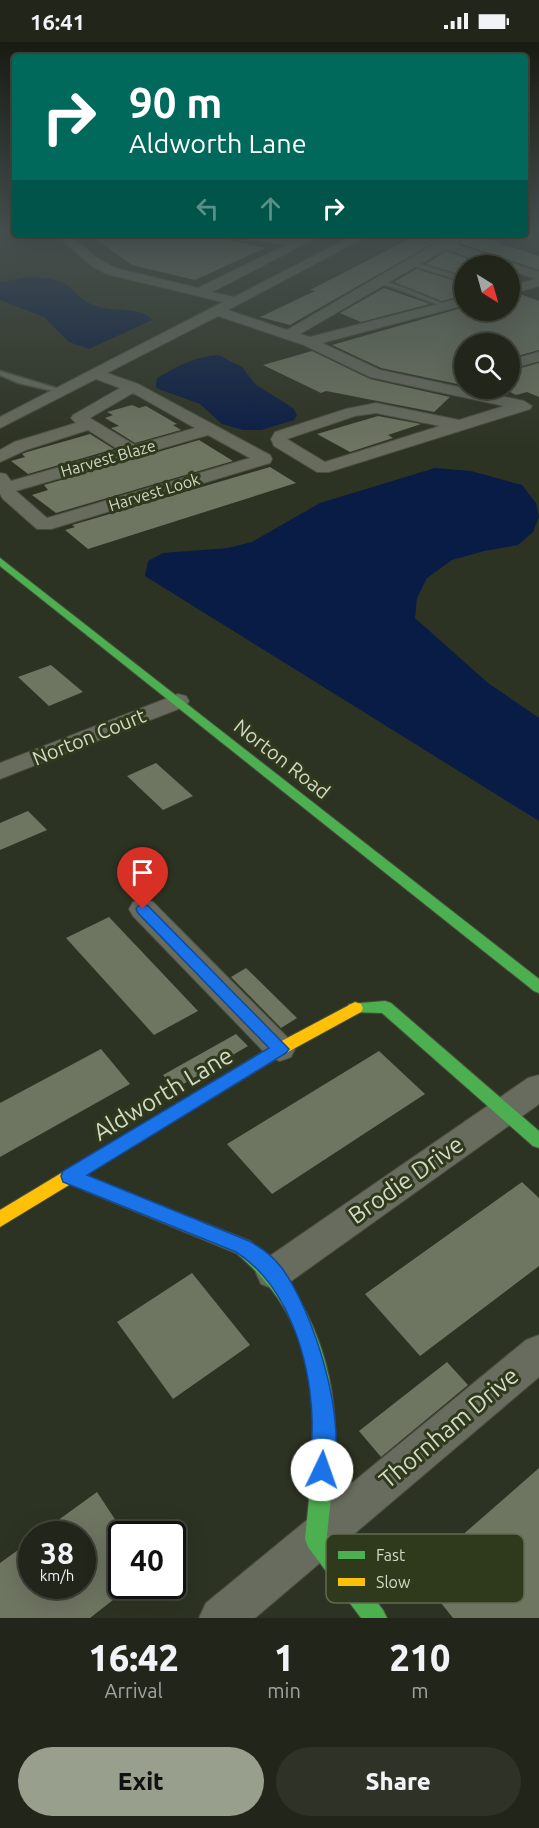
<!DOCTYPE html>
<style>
:root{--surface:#22261a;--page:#2e3227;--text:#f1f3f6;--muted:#a2a5a2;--line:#3f4339;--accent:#989f8d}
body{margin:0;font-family:Ubuntu,sans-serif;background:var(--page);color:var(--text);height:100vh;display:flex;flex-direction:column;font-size:22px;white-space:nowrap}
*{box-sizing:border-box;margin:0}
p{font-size:20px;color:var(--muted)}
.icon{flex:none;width:33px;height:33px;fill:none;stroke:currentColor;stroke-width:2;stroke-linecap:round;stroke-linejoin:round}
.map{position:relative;height:1576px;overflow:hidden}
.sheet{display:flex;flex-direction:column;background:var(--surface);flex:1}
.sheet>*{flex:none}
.guide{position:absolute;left:12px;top:12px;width:516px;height:183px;border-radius:6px;box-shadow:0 6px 24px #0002,0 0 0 2px var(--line);background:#00695c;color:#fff;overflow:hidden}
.needle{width:39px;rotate:143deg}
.buttons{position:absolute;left:454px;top:213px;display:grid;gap:12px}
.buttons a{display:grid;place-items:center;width:66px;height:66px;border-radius:50%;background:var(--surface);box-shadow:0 6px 24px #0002,0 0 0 2px var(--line);font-size:30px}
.speed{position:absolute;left:18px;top:1479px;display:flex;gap:12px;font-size:30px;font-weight:700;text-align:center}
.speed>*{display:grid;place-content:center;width:78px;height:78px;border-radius:50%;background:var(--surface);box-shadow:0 6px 24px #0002,0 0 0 2px var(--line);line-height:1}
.speed small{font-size:15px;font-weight:400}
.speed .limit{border:3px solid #111;border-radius:9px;background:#fff;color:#111}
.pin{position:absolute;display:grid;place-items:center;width:51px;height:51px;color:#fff;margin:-62px -26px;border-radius:50% 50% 50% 0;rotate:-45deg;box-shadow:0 0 6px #0007}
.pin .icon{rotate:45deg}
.me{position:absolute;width:66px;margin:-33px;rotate:3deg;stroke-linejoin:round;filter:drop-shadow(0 0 4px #0008)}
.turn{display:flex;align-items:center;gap:21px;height:126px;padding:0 18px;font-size:27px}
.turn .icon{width:78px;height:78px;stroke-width:2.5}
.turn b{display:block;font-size:42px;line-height:51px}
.lanes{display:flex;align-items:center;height:57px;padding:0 18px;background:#0003;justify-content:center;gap:30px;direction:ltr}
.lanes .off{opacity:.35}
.eta{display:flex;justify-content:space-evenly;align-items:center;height:102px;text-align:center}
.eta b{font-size:36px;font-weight:800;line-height:42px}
.cta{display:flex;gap:12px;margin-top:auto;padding:12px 18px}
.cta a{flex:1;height:69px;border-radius:36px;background:var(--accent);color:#111;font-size:24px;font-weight:800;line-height:69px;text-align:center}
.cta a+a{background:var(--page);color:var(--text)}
.status{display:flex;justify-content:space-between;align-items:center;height:42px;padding:0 30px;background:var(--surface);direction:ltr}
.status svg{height:16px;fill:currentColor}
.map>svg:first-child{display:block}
</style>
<div class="status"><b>16:41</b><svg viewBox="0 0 49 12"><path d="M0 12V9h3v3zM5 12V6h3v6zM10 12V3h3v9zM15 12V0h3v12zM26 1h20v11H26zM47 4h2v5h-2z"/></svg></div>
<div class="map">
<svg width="539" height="1576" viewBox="0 0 539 1576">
<rect width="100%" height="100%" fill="#2d3322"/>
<!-- water -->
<path fill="#091c45" d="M33,234C44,236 55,236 65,242C79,251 81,260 99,265C115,270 140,264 152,278L89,307L69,300L44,275L0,258V240Z
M218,313L242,325L256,343L293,366L297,373L294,378L261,388H243L222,382L200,362L156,346L157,336C177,324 195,315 218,313Z
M435,426L471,429L522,443L536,461L539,475L533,490L518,503L484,509L452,518L427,536L417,556L415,576L488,641L539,676V779L145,534L148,519L163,511L228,506L252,500L320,461Z"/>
<!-- building -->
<path fill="#6e7561" d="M88,192H199L265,206L195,238L132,223Z
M419,192H449L290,283L260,275L315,249L310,248Z
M471,192L539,214V228L460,201Z
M446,209L486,224H465V234L426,222Z
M416,227L465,242V253L442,259L394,240Z
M384,246L430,262L361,280L340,271Z
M520,252L539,259V308L510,316V302H465V341L462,343L381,326L332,303L465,265V268H510V254Z
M312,309L370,337L450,355L434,370L326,349L321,351L263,323Z
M539,321V355L527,350L516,353L502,346H510V329Z
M132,363L139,366L146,364L177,382L173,383L181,388L135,401L111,386L119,384L105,376L113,373L107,370Z
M378,374L421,382L388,393L393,396L350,410L317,392Z
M90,392L114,407L28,432L11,419L25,415L22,412L27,410Z
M199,398L233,419L56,471L32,453L48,448L44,443Z
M270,425L296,441L88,507L65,488L75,485L72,483Z
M51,623L83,650L49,664L18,635Z
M156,721L193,754L163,768L127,734Z
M28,769L47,788L0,808V781Z
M109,875L198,969L154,993L66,896Z
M246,926L297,976L281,986L231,935Z
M236,992L248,1004L175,1047L163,1033Z
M101,1007L130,1042L0,1115V1061Z
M379,1009L425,1052L272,1152L227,1102Z
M522,1140L539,1156V1224L420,1314L365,1252Z
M192,1231L250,1303L173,1357L117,1280Z
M447,1320L468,1343L381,1415L359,1389Z
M539,1426V1576H453L418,1532Z
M97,1450L122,1488V1551L90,1576H0V1521L32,1498V1544H82V1492H39Z"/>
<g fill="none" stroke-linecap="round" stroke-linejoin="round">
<!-- lane casing -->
<g stroke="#4a4f40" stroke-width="3">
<path id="lane" d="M413,220L465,236V240L411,223Z
M380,239L396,243L449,264L444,265L392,245L378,242Z
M0,329L66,349L62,351L18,341L0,333Z"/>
</g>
<!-- street casing -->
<g stroke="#4a4f40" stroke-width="2">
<path id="street" d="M55,192H68L100,218L115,226L198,246L286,203L245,196L239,192H264L296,198L309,192H324L212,250L234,255L356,192H371L228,268L287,288L439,199L454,192H469L455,202L539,230V244L510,252V244L536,237L510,228V224H494L446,207L300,292L310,295L465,255V263L322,301L380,328L524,359L532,364L530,367L329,430H317L274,404L271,397L275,390L346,367L376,361L459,378L504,364L370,335L304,303L218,274L107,331L138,342L270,413L272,417L270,421L51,487H37L3,457L0,452V431L6,432L11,439L119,408L88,388L26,408L0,420V408L14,400L76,381L71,376L73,373L120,346L96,337L0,386V375L223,260L107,232L92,224ZM133,351L195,386L135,403L90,376ZM376,371L440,384L325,420L287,397L355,374ZM208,393L250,416L47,476L16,449Z
M539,310V319L510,327V318Z
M178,652L186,654L189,659L186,664L0,737V721Z
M143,858L153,860L291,999L295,1007L291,1015L280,1019L269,1015L133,874L129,867L133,860Z
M539,1033V1062L287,1242L274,1247L261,1242L256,1231L261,1220L528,1036Z
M539,1293V1335L255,1576H199L206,1561L526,1298Z"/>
</g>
<!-- fast casing -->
<g stroke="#4a4f40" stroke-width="2">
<path id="fast" d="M0,516L539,937V951L534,949L0,524Z
M385,959L391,961L539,1089V1106L533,1104L382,971L349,970L347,966L349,962Z
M70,1128L250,1199C305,1245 334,1317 335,1389C336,1424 330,1459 327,1494L383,1568L387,1576H361L308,1505L305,1497C316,1388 331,1290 236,1211L64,1140L61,1135L64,1130Z"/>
</g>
<!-- slow casing -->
<g stroke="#4a4f40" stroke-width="2">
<path id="slow" d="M355,960L361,962L363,966L361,970L286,1011L0,1185V1168L274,1003Z"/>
</g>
<!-- lane -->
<use href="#lane" fill="#686c5e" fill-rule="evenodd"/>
<!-- street -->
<use href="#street" fill="#686c5e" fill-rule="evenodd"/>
<!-- fast -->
<use href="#fast" fill="#4caf50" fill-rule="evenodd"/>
<!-- slow -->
<use href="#slow" fill="#ffc107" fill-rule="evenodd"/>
</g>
<!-- sky -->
<linearGradient id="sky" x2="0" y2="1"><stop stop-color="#191c13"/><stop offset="0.46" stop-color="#46504f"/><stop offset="1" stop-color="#46504f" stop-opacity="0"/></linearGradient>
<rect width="539" height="408" fill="url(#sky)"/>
<!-- route -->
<path fill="#1a73e8" stroke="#114b97" stroke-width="1.5" d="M143,862L148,864L289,1007L286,1011L87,1133L249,1199C262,1206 272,1213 281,1225C313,1267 351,1385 330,1435L322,1438L315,1435C309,1423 313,1392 312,1376C310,1317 288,1243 236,1210L63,1140L61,1134L63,1129L269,1006L138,871L136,867L138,864Z"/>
<g text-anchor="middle" stroke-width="6" stroke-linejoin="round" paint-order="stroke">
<!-- far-street labels -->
<g font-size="16" fill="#d2d9c7" stroke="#2f391c">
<text transform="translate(108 416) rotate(-16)" y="6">Harvest Blaze</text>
<text transform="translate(154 450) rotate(-17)" y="6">Harvest Look</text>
</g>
<!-- street labels -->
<g font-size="20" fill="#d2d9c7" stroke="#2f391c">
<text transform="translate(89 695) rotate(-22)" y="7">Norton Court</text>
<text transform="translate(282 717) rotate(38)" y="7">Norton Road</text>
</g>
<!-- near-street labels -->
<g font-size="24" fill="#d2d9c7" stroke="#2f391c">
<text transform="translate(163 1052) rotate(-31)" y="8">Aldworth Lane</text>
<text transform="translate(406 1138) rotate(-35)" y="8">Brodie Drive</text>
<text transform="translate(449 1386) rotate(-40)" y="8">Thornham Drive</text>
</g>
</g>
<!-- legend -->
<rect x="326" y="1492" width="198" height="69" rx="9" fill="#2f391c" stroke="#60694f" stroke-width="1.5"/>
<rect x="338" y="1509" width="27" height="8" fill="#4caf50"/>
<rect x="338" y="1536" width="27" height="8" fill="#ffc107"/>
<g font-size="16" fill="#d2d9c7">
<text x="376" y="1519">Fast</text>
<text x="376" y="1546">Slow</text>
</g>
</svg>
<div class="buttons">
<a><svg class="needle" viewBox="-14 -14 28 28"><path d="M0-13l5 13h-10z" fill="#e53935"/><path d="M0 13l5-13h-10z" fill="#a2a5a2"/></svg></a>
<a><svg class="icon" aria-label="search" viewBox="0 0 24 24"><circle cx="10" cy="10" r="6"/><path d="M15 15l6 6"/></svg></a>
</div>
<div class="speed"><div>38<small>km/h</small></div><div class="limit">40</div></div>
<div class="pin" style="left:143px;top:867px;background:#d93025"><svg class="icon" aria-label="arrive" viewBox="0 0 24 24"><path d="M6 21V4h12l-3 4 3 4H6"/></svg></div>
<svg class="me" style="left:322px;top:1428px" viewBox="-20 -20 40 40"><circle r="19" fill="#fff"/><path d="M0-13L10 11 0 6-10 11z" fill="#1a73e8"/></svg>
<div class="guide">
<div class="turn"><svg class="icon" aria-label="right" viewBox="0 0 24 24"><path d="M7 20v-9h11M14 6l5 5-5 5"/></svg><div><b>90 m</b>Aldworth Lane</div></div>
<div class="lanes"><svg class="icon off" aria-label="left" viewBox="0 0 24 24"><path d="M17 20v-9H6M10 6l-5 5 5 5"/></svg><svg class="icon off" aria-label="ahead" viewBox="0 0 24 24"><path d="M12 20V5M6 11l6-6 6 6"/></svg><svg class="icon" aria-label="right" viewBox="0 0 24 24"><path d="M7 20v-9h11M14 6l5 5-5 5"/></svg></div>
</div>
</div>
<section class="sheet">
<div class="eta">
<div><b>16:42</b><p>Arrival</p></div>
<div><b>1</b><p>min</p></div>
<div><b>210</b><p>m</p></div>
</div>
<div class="cta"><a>Exit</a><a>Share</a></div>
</section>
